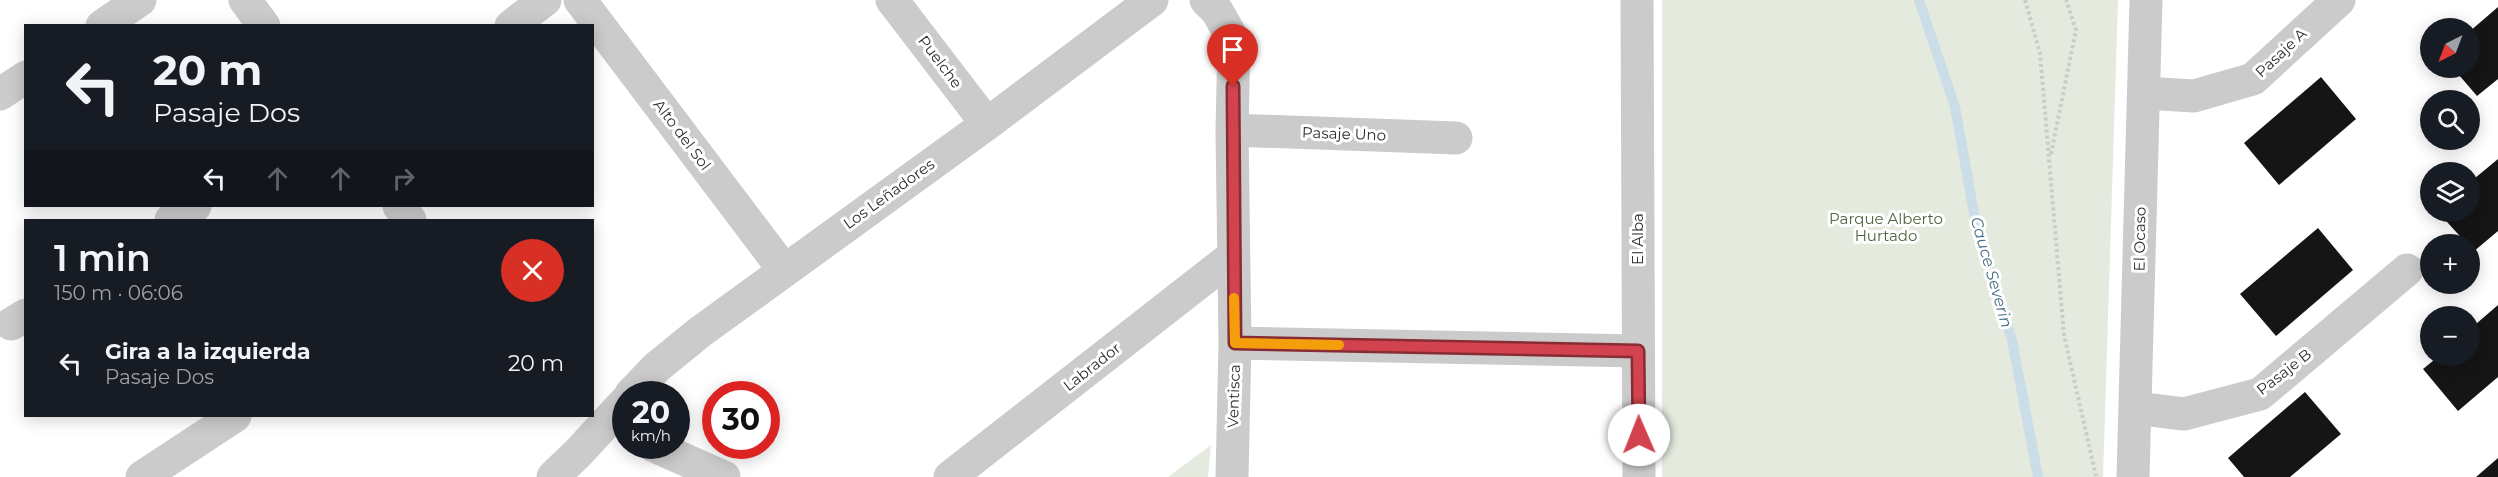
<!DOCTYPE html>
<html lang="es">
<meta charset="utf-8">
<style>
:root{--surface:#171b24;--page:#242831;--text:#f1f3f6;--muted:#9ea1a6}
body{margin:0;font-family:Montserrat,sans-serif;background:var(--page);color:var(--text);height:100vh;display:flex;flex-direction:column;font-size:22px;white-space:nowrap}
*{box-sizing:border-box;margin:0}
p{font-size:20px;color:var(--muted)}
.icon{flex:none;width:33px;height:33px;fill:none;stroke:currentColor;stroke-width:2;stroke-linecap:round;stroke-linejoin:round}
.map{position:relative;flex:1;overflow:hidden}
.details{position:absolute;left:24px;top:219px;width:570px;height:198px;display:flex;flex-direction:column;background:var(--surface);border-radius:0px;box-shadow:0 3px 15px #0003}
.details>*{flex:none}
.hud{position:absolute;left:24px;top:24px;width:570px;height:183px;border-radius:0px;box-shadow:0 3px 15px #0003;background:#171b24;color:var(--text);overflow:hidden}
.needle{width:39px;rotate:222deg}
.fabs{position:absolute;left:2420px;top:18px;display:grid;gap:12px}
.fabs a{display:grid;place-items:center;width:60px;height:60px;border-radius:50%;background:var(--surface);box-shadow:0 3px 15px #0003;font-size:30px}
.speed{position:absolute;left:612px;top:381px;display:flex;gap:12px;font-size:30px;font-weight:700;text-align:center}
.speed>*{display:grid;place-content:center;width:78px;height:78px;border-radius:50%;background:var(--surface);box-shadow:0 3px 15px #0003;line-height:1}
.speed small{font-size:15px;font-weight:400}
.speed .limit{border:9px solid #d22;background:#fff;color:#111}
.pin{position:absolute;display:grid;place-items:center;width:51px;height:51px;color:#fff;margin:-62px -26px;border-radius:50% 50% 50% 0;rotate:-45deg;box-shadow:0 0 6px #0007}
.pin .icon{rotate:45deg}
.me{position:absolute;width:66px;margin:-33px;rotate:359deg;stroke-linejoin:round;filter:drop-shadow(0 0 4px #0008)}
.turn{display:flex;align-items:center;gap:21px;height:126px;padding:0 30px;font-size:27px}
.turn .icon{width:78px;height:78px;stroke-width:2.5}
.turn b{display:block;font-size:42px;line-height:51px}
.lanes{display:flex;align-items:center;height:57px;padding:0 30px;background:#0003;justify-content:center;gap:30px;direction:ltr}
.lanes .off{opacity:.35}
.round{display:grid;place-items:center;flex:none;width:63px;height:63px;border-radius:32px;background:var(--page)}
.head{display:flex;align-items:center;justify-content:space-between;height:102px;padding:0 30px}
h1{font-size:36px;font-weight:600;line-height:45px}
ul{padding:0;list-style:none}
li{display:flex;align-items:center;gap:18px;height:84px;padding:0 30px}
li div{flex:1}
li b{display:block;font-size:22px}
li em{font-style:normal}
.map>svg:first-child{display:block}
</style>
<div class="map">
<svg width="2498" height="477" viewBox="0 0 2498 477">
<rect width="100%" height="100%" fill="#fff"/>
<!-- green -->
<path fill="#e4eadd" d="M1662,0H2118L2103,477H1662Z
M1211,445L1208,477H1168Z"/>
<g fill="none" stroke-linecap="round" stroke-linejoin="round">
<!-- stream -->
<path stroke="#cbdde7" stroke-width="10" d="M1919,0L1955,107L1977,230L2012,340L2038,477"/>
</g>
<!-- building -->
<path fill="#151515" d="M2498,7V79L2477,96L2453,68H2469V32Z
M2321,77L2356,119L2279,185L2244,143Z
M2498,159V231L2473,252L2469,244H2467L2438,212H2469V183Z
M2318,228L2353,270L2276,336L2240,294Z
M2498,305V377L2458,411L2423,369L2439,356H2469V330Z
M2305,392L2341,434L2290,477H2244L2228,458Z
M2498,458V477H2476Z"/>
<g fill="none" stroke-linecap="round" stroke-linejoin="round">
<!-- path -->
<path stroke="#cbcbcb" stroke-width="4" stroke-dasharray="3 3" stroke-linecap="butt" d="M2025,0L2040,53L2064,335L2096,476
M2051,154L2076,30L2066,0"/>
<!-- minor -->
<path stroke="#cbcbcb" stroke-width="33" d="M245,0L264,26
M580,0L784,270
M892,0L987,124
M1206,0L1217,11L1234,41L1232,130L1235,343L1232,477
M1637,0L1639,477
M102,26L140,0
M511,26L545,0
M2144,93L2194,96L2253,79L2339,0
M0,94L26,77
M1232,130L1456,138
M399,206L410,220
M171,220L195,206
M11,324L26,315
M1235,343L1638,351
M631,394L657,367L700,332L987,124L1152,0
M2135,408L2184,414L2260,394L2407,270
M654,446L724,477
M142,477L235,416
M553,477L578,453L626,401
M950,477L1233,256
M2133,477L2146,0"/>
</g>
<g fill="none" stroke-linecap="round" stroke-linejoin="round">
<!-- route casing -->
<g stroke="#882c33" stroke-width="15">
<path id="route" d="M1233,86L1235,343L1638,351L1639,435"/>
</g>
<!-- route -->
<use href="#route" stroke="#d2434f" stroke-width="10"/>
<!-- slow -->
<path stroke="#f59e0b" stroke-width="10" d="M1234,298L1235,343L1339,345"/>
</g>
<g text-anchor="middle" stroke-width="6" stroke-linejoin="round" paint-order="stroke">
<!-- street labels -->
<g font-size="15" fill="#2e2e2e" stroke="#fff">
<text transform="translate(2281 53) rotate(-43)" y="5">Pasaje A</text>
<text transform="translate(940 62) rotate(53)" y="5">Puelche</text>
<text transform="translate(1344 134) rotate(2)" y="5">Pasaje Uno</text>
<text transform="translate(682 135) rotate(53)" y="5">Alto del Sol</text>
<text transform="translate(889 194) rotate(-36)" y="5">Los Leñadores</text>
<text transform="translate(1638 239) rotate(-90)" y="5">El Alba</text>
<text transform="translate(2140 239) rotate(-89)" y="5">El Ocaso</text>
<text transform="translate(1092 367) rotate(-38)" y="5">Labrador</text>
<text transform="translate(2284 372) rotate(-38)" y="5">Pasaje B</text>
<text transform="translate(1234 396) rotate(-88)" y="5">Ventisca</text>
</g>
<!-- park labels -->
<g font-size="15" fill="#526440" stroke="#fff">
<text x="1886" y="224">Parque Alberto<tspan x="1886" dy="17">Hurtado</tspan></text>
</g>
<!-- water labels -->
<g font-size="16" font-style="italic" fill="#456e87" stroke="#fff">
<text transform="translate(1992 272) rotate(74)" y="6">Cauce Severin</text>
</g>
</g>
</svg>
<div class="fabs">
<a><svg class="needle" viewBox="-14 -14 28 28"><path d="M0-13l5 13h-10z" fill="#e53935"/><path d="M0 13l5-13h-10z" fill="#9ea1a6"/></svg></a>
<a><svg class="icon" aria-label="search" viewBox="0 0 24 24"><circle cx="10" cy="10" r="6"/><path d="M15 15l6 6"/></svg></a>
<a><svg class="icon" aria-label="layers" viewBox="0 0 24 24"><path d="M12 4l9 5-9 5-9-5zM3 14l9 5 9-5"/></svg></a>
<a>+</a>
<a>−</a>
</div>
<div class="speed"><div>20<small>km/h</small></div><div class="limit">30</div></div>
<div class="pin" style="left:1233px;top:86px;background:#d93025"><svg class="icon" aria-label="arrive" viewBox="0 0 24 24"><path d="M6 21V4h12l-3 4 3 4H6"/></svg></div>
<svg class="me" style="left:1639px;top:435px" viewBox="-20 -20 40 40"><circle r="19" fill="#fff"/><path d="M0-13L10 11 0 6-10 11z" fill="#d2434f"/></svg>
<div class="hud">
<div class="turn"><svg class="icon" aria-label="left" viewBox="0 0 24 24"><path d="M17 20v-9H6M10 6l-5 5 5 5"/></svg><div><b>20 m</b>Pasaje Dos</div></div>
<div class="lanes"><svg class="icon" aria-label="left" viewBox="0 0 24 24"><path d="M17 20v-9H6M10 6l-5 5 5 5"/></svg><svg class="icon off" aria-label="ahead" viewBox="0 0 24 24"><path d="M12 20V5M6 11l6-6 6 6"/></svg><svg class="icon off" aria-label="ahead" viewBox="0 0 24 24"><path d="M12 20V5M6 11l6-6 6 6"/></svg><svg class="icon off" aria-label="right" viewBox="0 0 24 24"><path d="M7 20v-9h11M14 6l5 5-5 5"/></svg></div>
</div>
<section class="details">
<div class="head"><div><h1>1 min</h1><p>150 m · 06:06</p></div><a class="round" style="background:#d93025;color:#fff"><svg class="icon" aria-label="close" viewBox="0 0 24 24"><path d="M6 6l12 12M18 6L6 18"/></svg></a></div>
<ul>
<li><svg class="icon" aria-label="left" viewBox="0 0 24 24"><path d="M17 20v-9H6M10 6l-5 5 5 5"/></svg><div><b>Gira a la izquierda</b><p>Pasaje Dos</p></div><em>20 m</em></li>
</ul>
</section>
</div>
